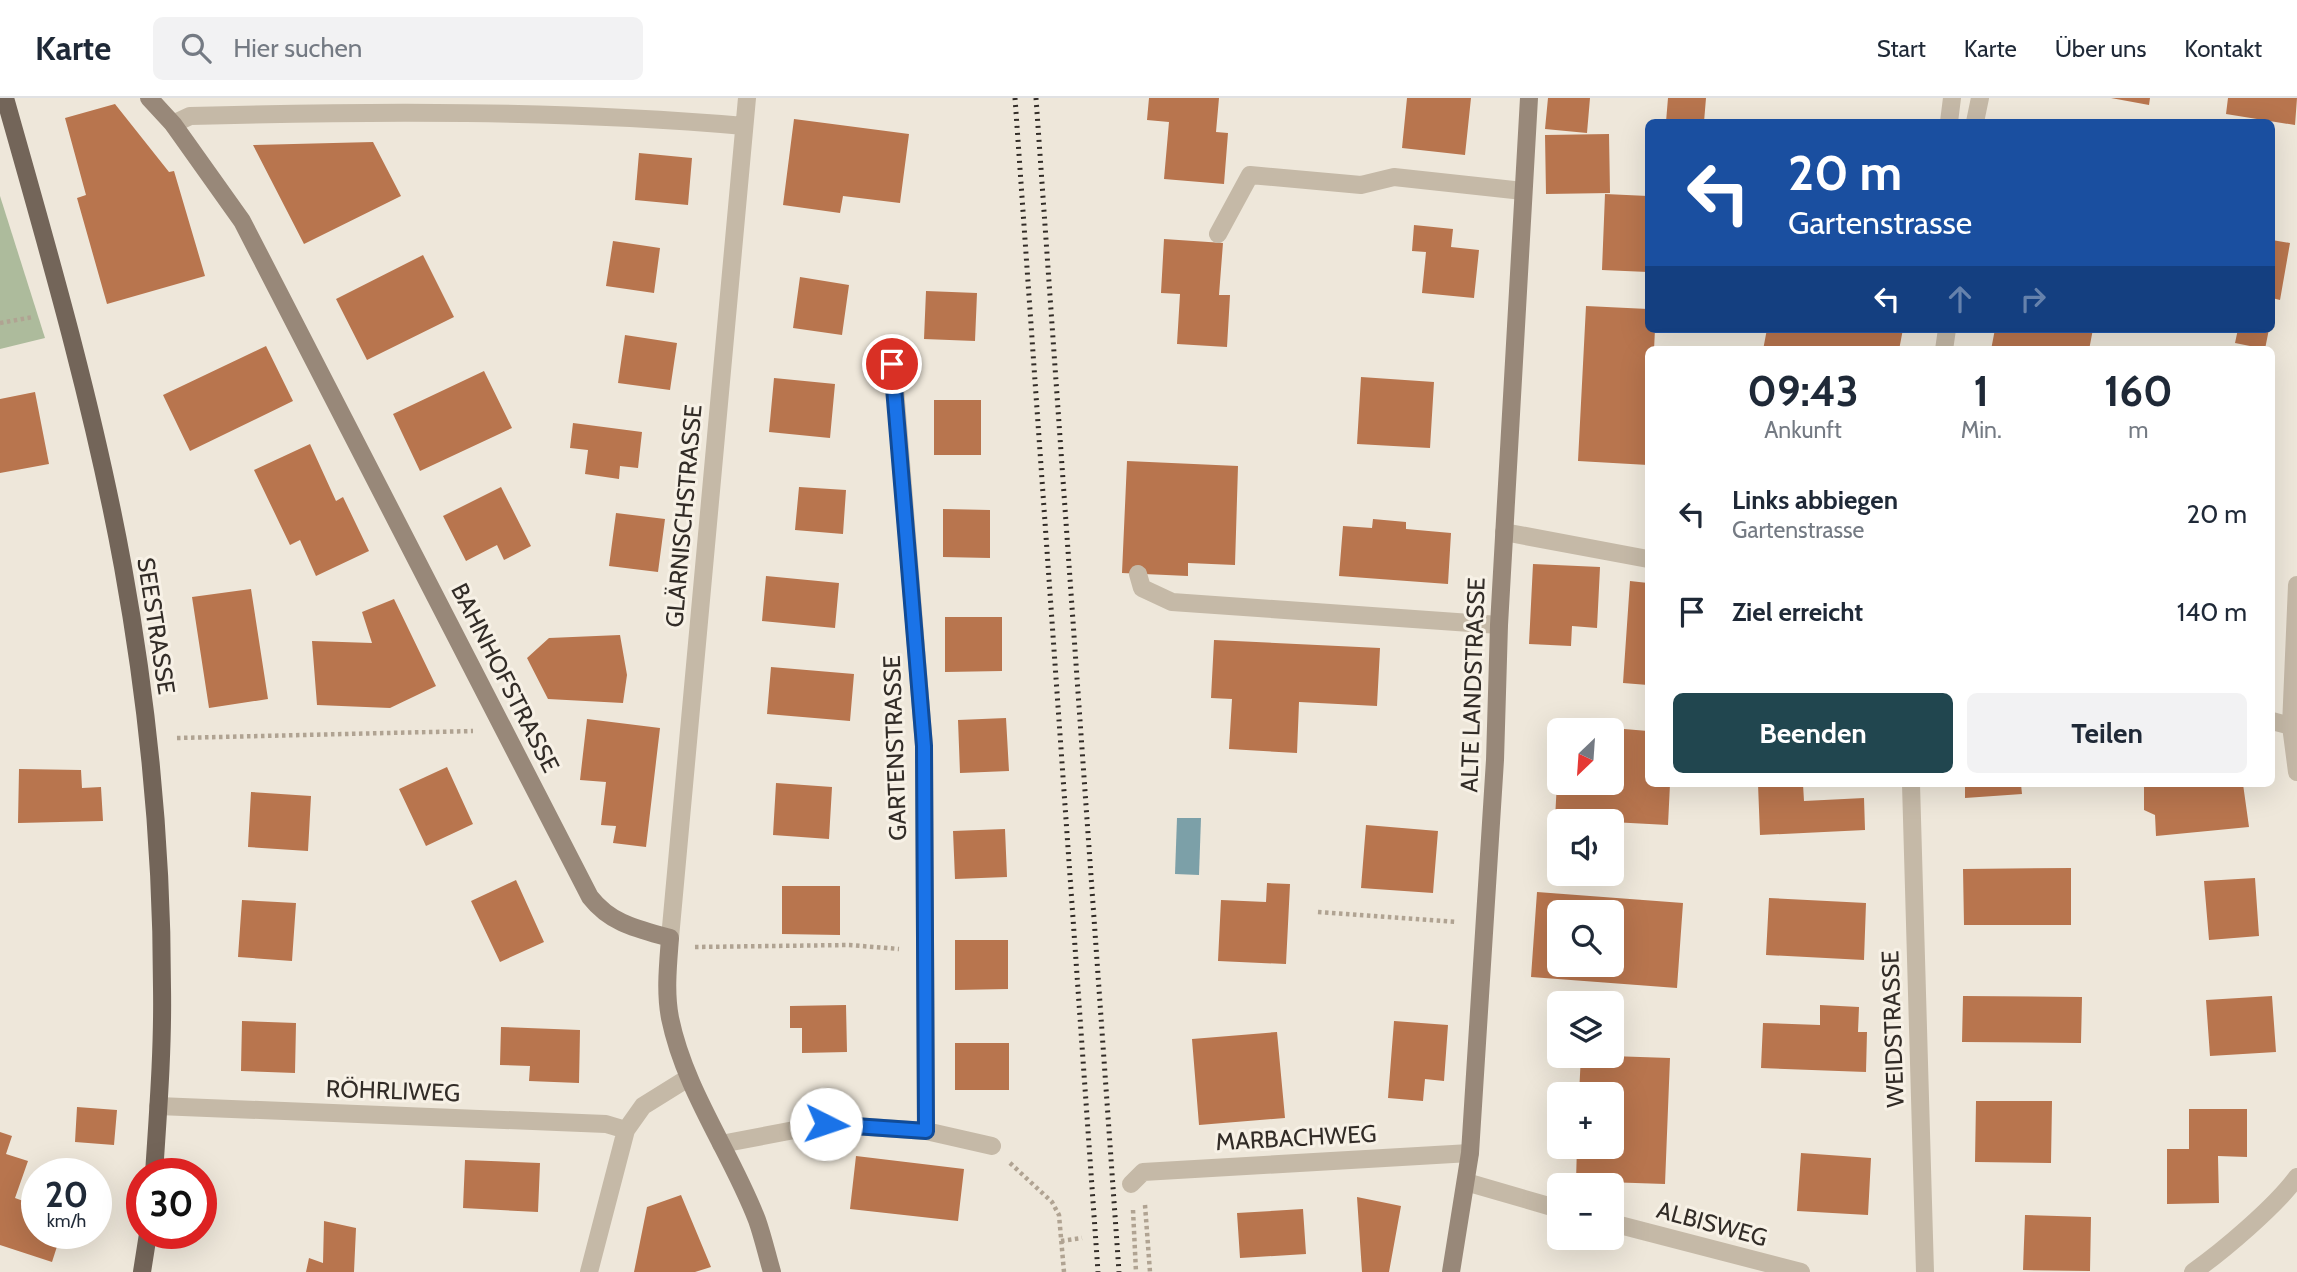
<!DOCTYPE html>
<html lang="de">
<meta charset="utf-8">
<style>
:root{--surface:#fff;--page:#f2f2f3;--text:#1f2937;--muted:#747a83;--line:#e0e1e3;--accent:#21464f}
body{margin:0;font-family:Cabin,sans-serif;background:var(--page);color:var(--text);height:100vh;display:flex;flex-direction:column;font-size:26px;white-space:nowrap}
*{box-sizing:border-box;margin:0}
p{font-size:23px;color:var(--muted)}
.icon{flex:none;width:38px;height:38px;fill:none;stroke:currentColor;stroke-width:2;stroke-linecap:round;stroke-linejoin:round}
.map{position:relative;flex:1;overflow:hidden}
.details{position:absolute;left:1645px;top:248px;width:630px;height:441px;display:flex;flex-direction:column;background:var(--surface);border-radius:10px;box-shadow:0 7px 28px #0002}
.details>*{flex:none}
.hud{position:absolute;left:1645px;top:21px;width:630px;height:214px;border-radius:10px;box-shadow:0 7px 28px #0002;background:#1a4fa0;color:#fff;overflow:hidden}
.needle{width:46px;rotate:205deg}
.buttons{position:absolute;left:1547px;top:620px;display:grid;gap:14px}
.buttons a{display:grid;place-items:center;width:77px;height:77px;border-radius:10px;background:var(--surface);box-shadow:0 7px 28px #0002;font-size:35px}
.speed{position:absolute;left:21px;top:1060px;display:flex;gap:14px;font-size:35px;font-weight:700;text-align:center}
.speed>*{display:grid;place-content:center;width:91px;height:91px;border-radius:50%;background:var(--surface);box-shadow:0 7px 28px #0002;line-height:1}
.speed small{font-size:18px;font-weight:400}
.speed .limit{border:10px solid #d22;background:#fff;color:#111}
.pin{position:absolute;display:grid;place-items:center;width:60px;height:60px;color:#fff;margin:-30px;border:4px solid #fff;border-radius:50%;box-shadow:0 2px 7px #0007}
.me{position:absolute;width:77px;margin:-38px;rotate:94deg;stroke-linejoin:round;filter:drop-shadow(0 0 5px #0008)}
.turn{display:flex;align-items:center;gap:24px;height:147px;padding:0 28px;font-size:32px}
.turn .icon{width:91px;height:91px;stroke-width:2.5}
.turn b{display:block;font-size:49px;line-height:60px}
.lanes{display:flex;align-items:center;height:66px;padding:0 28px;background:#0003;justify-content:center;gap:35px;direction:ltr}
.lanes .off{opacity:.35}
.eta{display:flex;justify-content:space-evenly;align-items:center;height:119px;text-align:center}
.eta b{font-size:42px;font-weight:700;line-height:49px}
.button{display:flex;gap:14px;margin-top:auto;padding:14px 28px}
.button a{flex:1;height:80px;border-radius:10px;background:var(--accent);color:#fff;font-size:28px;font-weight:700;line-height:80px;text-align:center}
.button a+a{background:var(--page);color:var(--text)}
ul{padding:0;list-style:none}
li{display:flex;align-items:center;gap:21px;height:98px;padding:0 28px}
li div{flex:1}
li b{display:block;font-size:26px}
li em{font-style:normal}
header{display:flex;align-items:center;gap:42px;box-sizing:border-box;height:98px;padding:0 35px;background:var(--surface);border-bottom:2px solid var(--line)}
header strong{font-size:33px}
nav{display:flex;gap:38px;margin-inline-start:auto;font-size:24px}
.search{width:490px;height:63px;background:var(--page);display:flex;align-items:center;gap:18px;box-sizing:border-box;padding:0 24px;border-radius:10px;color:var(--muted);font-size:26px}
.map>svg:first-child{display:block}
</style>
<header>
<strong>Karte</strong>
<div class="search"><svg class="icon" aria-label="search" viewBox="0 0 24 24"><circle cx="10" cy="10" r="6"/><path d="M15 15l6 6"/></svg>Hier suchen</div>
<nav><a>Start</a><a>Karte</a><a>Über uns</a><a>Kontakt</a></nav>
</header>
<div class="map">
<svg width="2297" height="1174" viewBox="0 0 2297 1174">
<rect width="100%" height="100%" fill="#eee7da"/>
<!-- green -->
<path fill="#adbb9c" d="M0,98L45,240L0,251Z"/>
<!-- water -->
<path fill="#7ca0a8" d="M1177,720H1201L1199,777L1175,776Z"/>
<!-- building -->
<path fill="#b8754e" fill-rule="evenodd" d="M1149,0H1219L1216,34L1228,35L1224,86L1164,81L1169,24L1147,22Z
M1407,0H1471L1465,57L1402,50Z
M1548,0H1590L1587,35L1545,31Z
M1668,0H1706L1704,24H1666Z
M2111,0H2150L2149,7Z
M2228,0H2297L2295,27L2226,16Z
M115,6L169,74L174,73L205,178L107,206L77,100L86,97L65,20Z
M794,21L909,36L900,105L843,98L840,115L783,107Z
M1609,36L1610,95L1546,96L1545,37Z
M373,44L401,98L304,146L253,47Z
M639,55L692,60L688,107L635,102Z
M1605,96L1648,98V174L1602,172Z
M1414,127L1453,131L1451,149L1479,152L1474,200L1422,195L1426,154L1412,153Z
M1164,141L1223,145L1219,197H1230L1227,249L1177,246L1180,196L1161,195Z
M2272,142L2290,145L2280,202L2272,200Z
M613,143L660,150L654,195L606,188Z
M423,157L454,219L367,262L336,201Z
M800,179L849,187L842,237L793,230Z
M926,193L977,195L975,243L924,241Z
M1586,208L1648,211V231H1655L1654,252H1648V367L1578,363Z
M1767,231H1903L1899,252H1763Z
M1995,231H2093L2089,252H1991Z
M2238,231H2269L2265,251L2235,245Z
M625,237L677,245L670,292L618,285Z
M266,248L293,303L190,353L163,297Z
M484,273L512,330L420,373L393,316Z
M1361,279L1434,284L1430,350L1357,346Z
M774,280L835,286L830,340L769,334Z
M35,294L49,366L0,375V301Z
M934,302H981V357H934Z
M573,325L642,334L638,370L620,368L619,381L585,376L588,352L570,350Z
M310,346L336,403L343,399L369,453L316,478L300,442L290,447L254,372Z
M1127,363L1238,368L1235,467L1188,465V478L1122,475Z
M501,389L531,448L504,462L497,447L466,463L443,418Z
M799,389L846,392L843,436L795,432Z
M943,411L990,412V460L943,459Z
M616,415L665,421L658,474L609,468Z
M1373,421L1406,424V431L1451,435L1448,486L1339,478L1343,428L1372,430Z
M1533,466L1600,469L1597,530L1572,528L1571,548L1529,546Z
M766,478L839,485L835,530L762,523Z
M1630,483L1648,485V587L1623,585Z
M251,491L268,601L209,610L192,499Z
M394,501L436,588L390,610L317,607L312,543L372,545L362,514Z
M945,519H1002V573L945,574Z
M620,537L627,577L623,605L548,601L527,560L549,540Z
M1214,542L1380,550L1377,608L1299,604L1297,655L1229,651L1232,601L1211,600Z
M771,569L854,576L850,623L767,616Z
M1006,620L1009,673L960,675L958,622Z
M587,621L660,630L646,749L613,745L616,728L601,727L606,684L580,682Z
M1560,627L1599,630V632H1560Z
M1612,630L1648,633V686H1670L1668,727L1555,721L1557,684H1612Z
M447,669L473,726L426,748L399,691Z
M19,671L81,672L82,690L101,689L103,723L18,725Z
M776,685L832,689L829,741L773,737Z
M1758,686H1803L1804,703L1864,700L1865,732L1760,737Z
M1965,686H2021L2022,696L1965,700Z
M2144,686H2243L2249,729L2156,738L2155,717L2144,712Z
M251,694L311,698L308,753L248,749Z
M1366,727L1438,733L1433,795L1361,790Z
M1005,731L1007,779L955,781L953,733Z
M2071,770V827H1964L1963,771Z
M2255,780L2259,838L2209,842L2204,783Z
M516,782L544,844L500,864L471,803Z
M1267,785L1290,786L1286,866L1218,863L1221,802L1266,804Z
M782,788H840V837L782,836Z
M1537,794L1683,805L1677,890L1531,879ZM1559,814H1612V866H1559Z
M1769,800L1866,805L1864,862L1766,857Z
M242,802L296,805L292,863L238,859Z
M955,842H1008V891L955,892Z
M1963,898L2082,899L2081,945L1962,944Z
M2272,898L2276,954L2210,958L2206,902Z
M846,907L847,954L802,955V930H790V908Z
M1820,907L1859,909L1858,934H1867L1866,974L1761,970L1763,925L1820,927Z
M242,923L296,925L295,975L241,973Z
M1394,923L1448,927L1444,983L1425,981L1423,1003L1388,1000Z
M501,929L580,932L579,985L529,983L530,968L500,967Z
M1277,934L1285,1020L1199,1027L1192,941Z
M955,945H1009V992H955Z
M1581,957L1670,960L1665,1086L1576,1083L1577,1048H1612V996H1579Z
M1976,1003H2052L2051,1065L1975,1064Z
M77,1009L117,1012L114,1047L75,1044Z
M2189,1011H2247V1059L2218,1058L2219,1105L2167,1106V1051H2189Z
M0,1034L12,1038L6,1056L28,1063L15,1100L37,1108V1136H61L52,1164L0,1147Z
M1801,1055L1871,1060L1868,1117L1797,1113Z
M856,1058L964,1071L958,1123L850,1111Z
M465,1062L540,1065L538,1114L463,1110Z
M681,1097L711,1169L695,1174H634L647,1109Z
M1357,1099L1401,1108L1389,1174H1362Z
M1303,1111L1306,1156L1240,1160L1237,1115Z
M2025,1117L2091,1119L2090,1173L2023,1172Z
M324,1123L356,1130L354,1174H306L309,1160L323,1165Z"/>
<g fill="none" stroke-linecap="round" stroke-linejoin="round">
<!-- path -->
<path stroke="#b0a392" stroke-width="4.5" stroke-dasharray="3.5 3.5" stroke-linecap="butt" d="M0,225L33,219
M177,640L473,633
M1318,814L1456,824
M695,849L849,847L899,851
M1010,1065L1052,1104L1059,1117L1064,1174
M1145,1107L1150,1174
M1133,1112L1136,1174
M1061,1143L1082,1140"/>
<!-- lane -->
<path stroke="#c5b9a7" stroke-width="18" d="M1218,136L1250,77L1361,87L1394,79L1523,93
M1138,476L1142,490L1172,504L1499,527"/>
<!-- street -->
<path stroke="#c5b9a7" stroke-width="18" d="M1949,24L1952,0
M1975,24L1980,0
M173,26L190,18C374,13 560,12 744,28
M1944,252L1947,231
M1504,434L1648,461
M2297,487L2291,628L2297,674
M2272,623L2291,628
M1911,686L1925,1174
M670,840L747,0
M158,1008L606,1026L626,1032
M926,1033L992,1048
M721,1046L826,1026L926,1033L924,648L893,266
M1466,1084L1559,1111
M1131,1086L1143,1074L1470,1055
M1612,1125L1801,1174
M589,1174L626,1032L643,1008L688,980
M2193,1174C2223,1153 2276,1108 2297,1079"/>
<!-- secondary -->
<path stroke="#988879" stroke-width="18" d="M149,0L173,26L242,123L590,799C611,826 638,831 670,840C668,867 665,894 670,920C685,993 731,1054 757,1122C763,1139 767,1157 772,1174
M1451,1174L1470,1055L1495,662L1499,527L1529,0"/>
<!-- primary -->
<path stroke="#736559" stroke-width="18" d="M5,0C49,155 94,310 123,469C148,607 162,749 162,890C163,952 158,1014 154,1076
M142,1174L148,1136"/>
<!-- rail -->
<path stroke="#322c27" stroke-width="5" stroke-dasharray="2 5" stroke-linecap="butt" d="M1015,0L1098,1174
M1036,0L1119,1174"/>
</g>
<g fill="none" stroke-linecap="round" stroke-linejoin="round">
<!-- route casing -->
<g stroke="#114b97" stroke-width="18">
<path id="route" d="M826,1026L926,1033L924,648L892,266"/>
</g>
<!-- route -->
<use href="#route" stroke="#1a73e8" stroke-width="12"/>
</g>
<g text-anchor="middle" stroke-width="6" stroke-linejoin="round" paint-order="stroke">
<!-- street labels -->
<g font-size="24" fill="#322c27" stroke="#f7f1e6">
<text transform="translate(684 418) rotate(-85)" y="8">GLÄRNISCHSTRASSE</text>
<text transform="translate(156 528) rotate(81)" y="8">SEESTRASSE</text>
<text transform="translate(505 580) rotate(63)" y="8">BAHNHOFSTRASSE</text>
<text transform="translate(1473 587) rotate(-88)" y="8">ALTE LANDSTRASSE</text>
<text transform="translate(895 650) rotate(-92)" y="8">GARTENSTRASSE</text>
<text transform="translate(1893 931) rotate(-92)" y="8">WEIDSTRASSE</text>
<text transform="translate(393 993) rotate(2)" y="8">RÖHRLIWEG</text>
<text transform="translate(1296 1040) rotate(-3)" y="8">MARBACHWEG</text>
<text transform="translate(1712 1126) rotate(15)" y="8">ALBISWEG</text>
</g>
</g>
</svg>
<div class="buttons">
<a><svg class="needle" viewBox="-14 -14 28 28"><path d="M0-13l5 13h-10z" fill="#e53935"/><path d="M0 13l5-13h-10z" fill="#747a83"/></svg></a>
<a><svg class="icon" aria-label="sound" viewBox="0 0 24 24"><path d="M4 9h4l5-4v14l-5-4H4zM17 9q2 3 0 6"/></svg></a>
<a><svg class="icon" aria-label="search" viewBox="0 0 24 24"><circle cx="10" cy="10" r="6"/><path d="M15 15l6 6"/></svg></a>
<a><svg class="icon" aria-label="layers" viewBox="0 0 24 24"><path d="M12 4l9 5-9 5-9-5zM3 14l9 5 9-5"/></svg></a>
<a>+</a>
<a>−</a>
</div>
<div class="speed"><div>20<small>km/h</small></div><div class="limit">30</div></div>
<div class="pin" style="left:892px;top:266px;background:#d93025"><svg class="icon" aria-label="arrive" viewBox="0 0 24 24"><path d="M6 21V4h12l-3 4 3 4H6"/></svg></div>
<svg class="me" style="left:826px;top:1026px" viewBox="-20 -20 40 40"><circle r="19" fill="#fff"/><path d="M0-13L10 11 0 6-10 11z" fill="#1a73e8"/></svg>
<div class="hud">
<div class="turn"><svg class="icon" aria-label="left" viewBox="0 0 24 24"><path d="M17 20v-9H6M10 6l-5 5 5 5"/></svg><div><b>20 m</b>Gartenstrasse</div></div>
<div class="lanes"><svg class="icon" aria-label="left" viewBox="0 0 24 24"><path d="M17 20v-9H6M10 6l-5 5 5 5"/></svg><svg class="icon off" aria-label="ahead" viewBox="0 0 24 24"><path d="M12 20V5M6 11l6-6 6 6"/></svg><svg class="icon off" aria-label="right" viewBox="0 0 24 24"><path d="M7 20v-9h11M14 6l5 5-5 5"/></svg></div>
</div>
<section class="details">
<div class="eta">
<div><b>09:43</b><p>Ankunft</p></div>
<div><b>1</b><p>Min.</p></div>
<div><b>160</b><p>m</p></div>
</div>
<ul>
<li><svg class="icon" aria-label="left" viewBox="0 0 24 24"><path d="M17 20v-9H6M10 6l-5 5 5 5"/></svg><div><b>Links abbiegen</b><p>Gartenstrasse</p></div><em>20 m</em></li>
<li><svg class="icon" aria-label="arrive" viewBox="0 0 24 24"><path d="M6 21V4h12l-3 4 3 4H6"/></svg><div><b>Ziel erreicht</b></div><em>140 m</em></li>
</ul>
<div class="button"><a>Beenden</a><a>Teilen</a></div>
</section>
</div>
